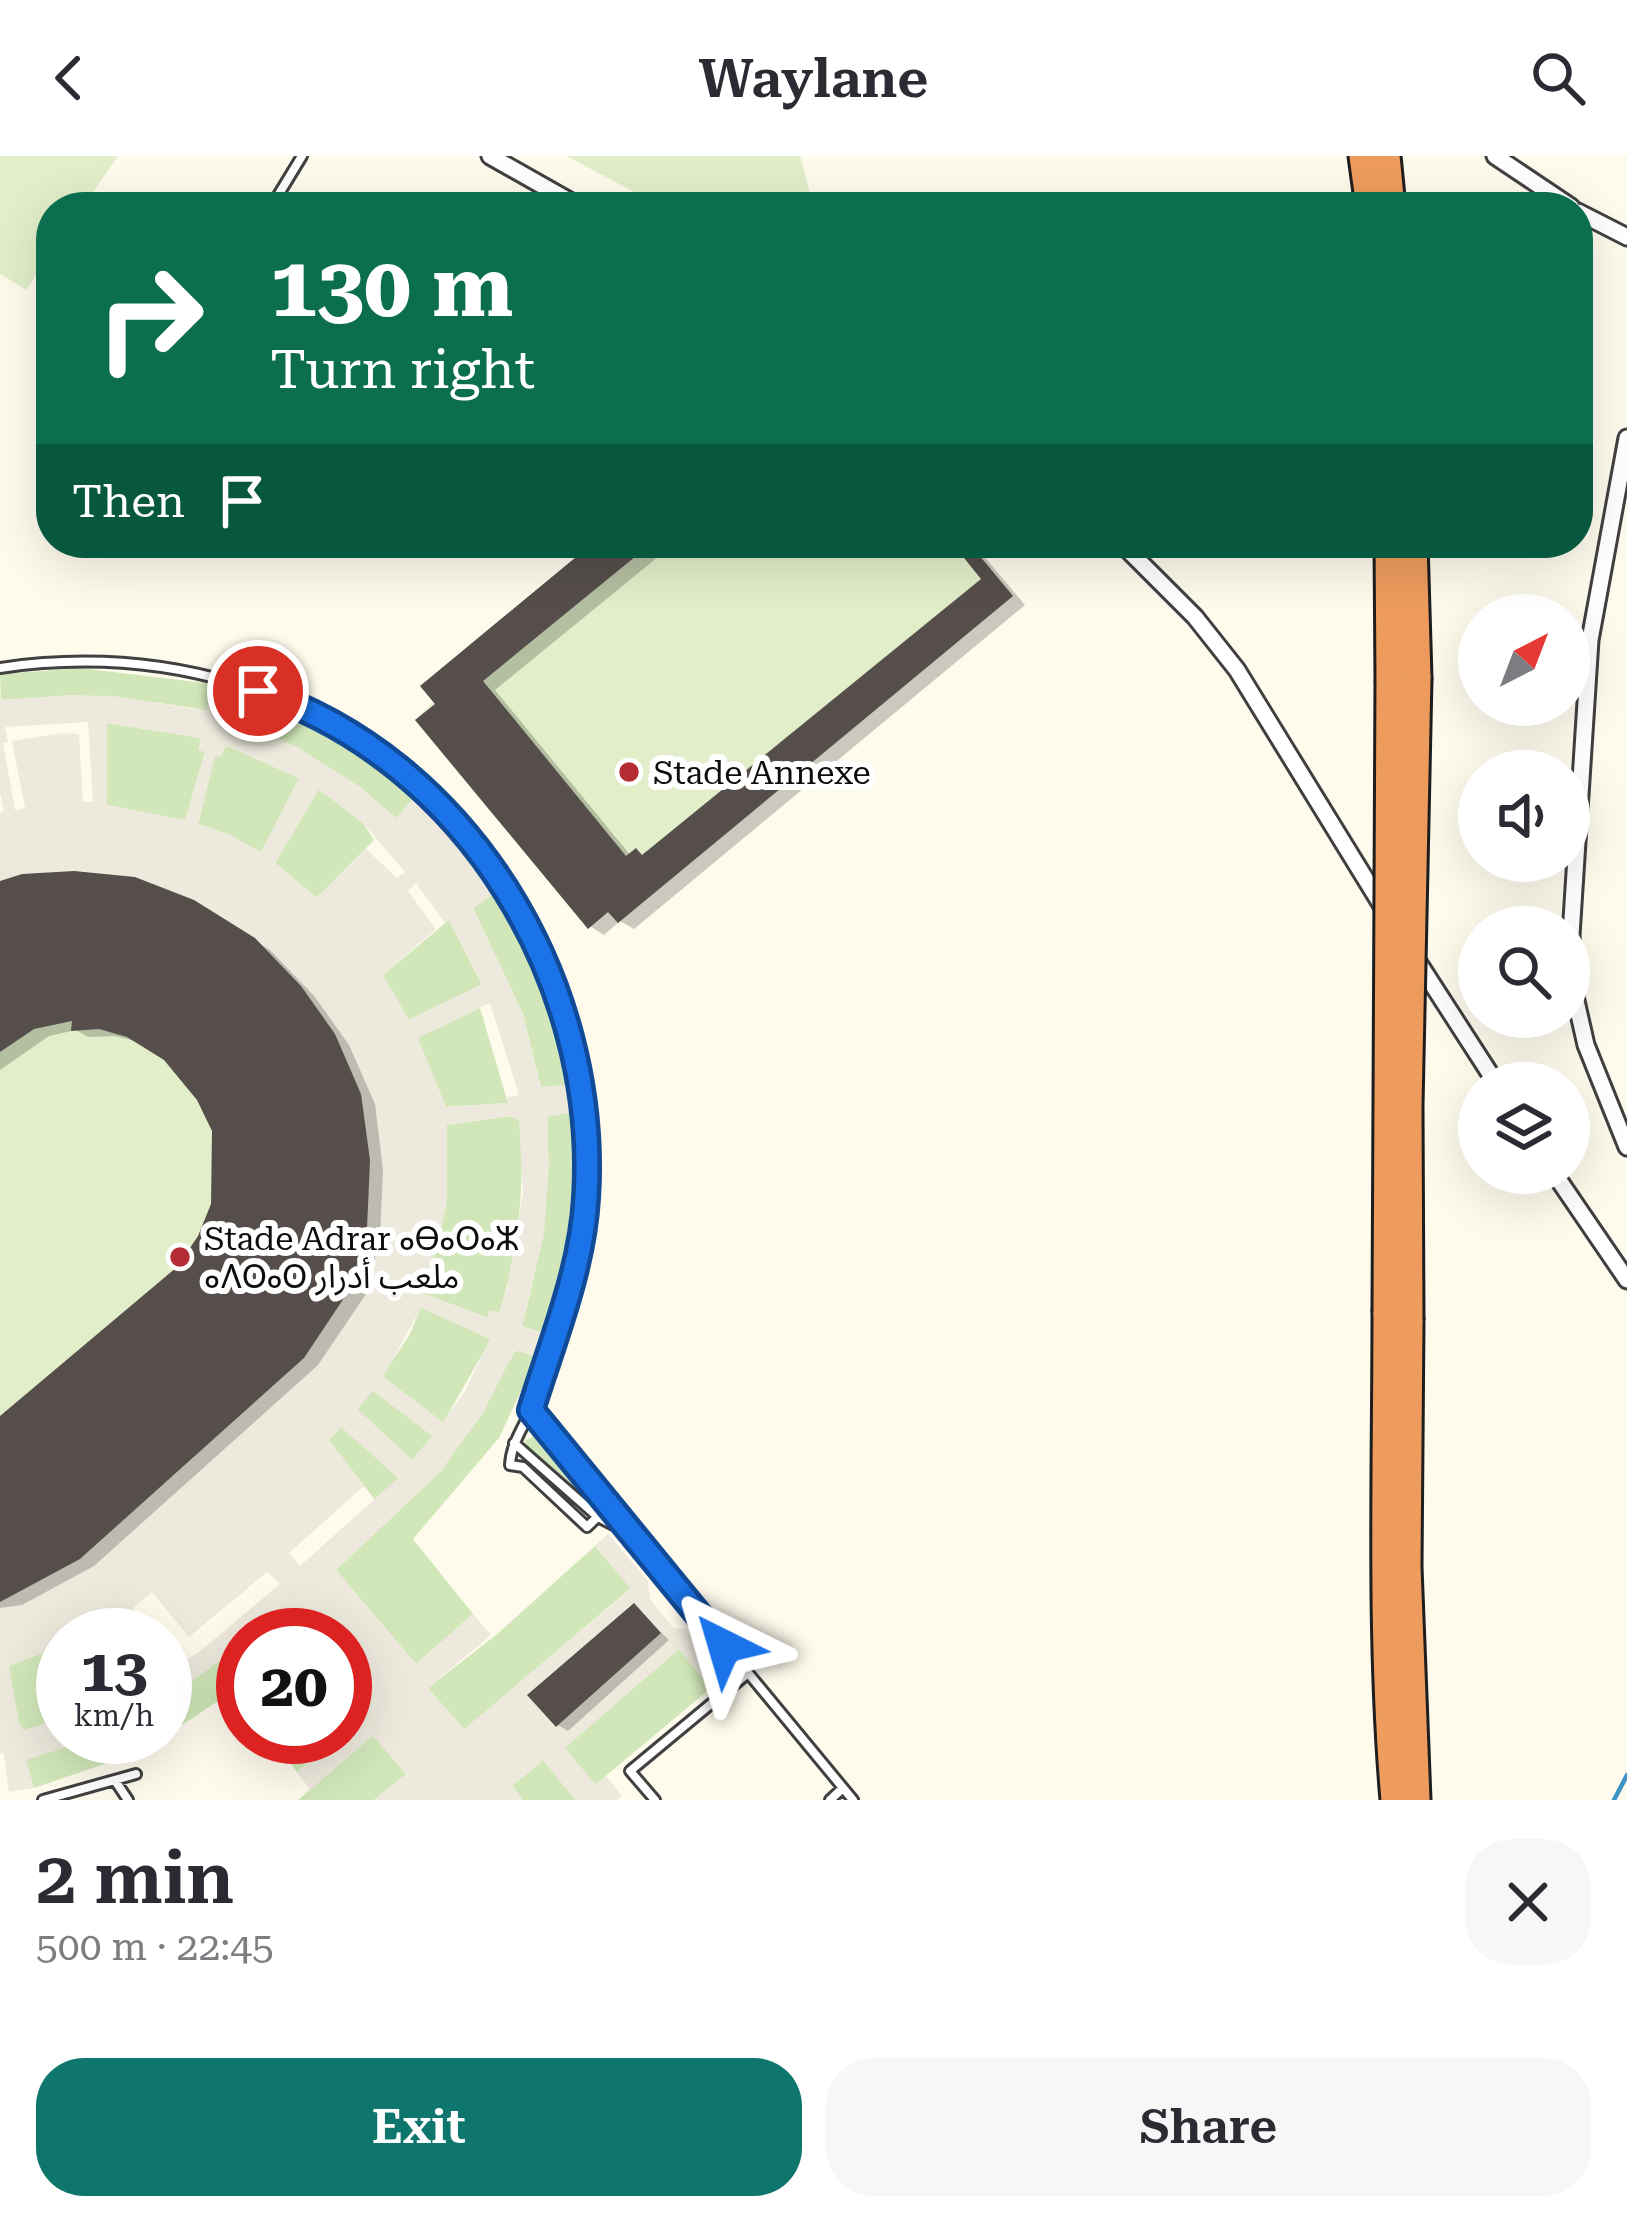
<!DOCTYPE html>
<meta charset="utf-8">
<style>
:root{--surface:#fff;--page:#f7f7f7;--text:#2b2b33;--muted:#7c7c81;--accent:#0f766e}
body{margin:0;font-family:"Roboto Serif","Noto Sans Arabic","Noto Sans Tifinagh",serif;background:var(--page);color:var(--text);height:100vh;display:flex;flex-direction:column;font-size:45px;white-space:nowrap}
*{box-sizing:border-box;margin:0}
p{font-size:39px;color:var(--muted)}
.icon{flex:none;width:66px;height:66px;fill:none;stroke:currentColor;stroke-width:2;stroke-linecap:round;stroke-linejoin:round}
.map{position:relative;height:1644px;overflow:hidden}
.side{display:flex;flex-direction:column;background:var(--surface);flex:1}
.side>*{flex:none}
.top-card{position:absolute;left:36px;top:36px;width:1557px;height:366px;border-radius:48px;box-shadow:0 12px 48px #0002;background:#0b6e4f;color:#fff;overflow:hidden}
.needle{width:78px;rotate:42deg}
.tools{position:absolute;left:1458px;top:438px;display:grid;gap:24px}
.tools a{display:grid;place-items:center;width:132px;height:132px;border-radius:50%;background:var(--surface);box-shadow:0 12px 48px #0002;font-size:60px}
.speed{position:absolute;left:36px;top:1452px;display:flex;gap:24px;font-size:60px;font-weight:700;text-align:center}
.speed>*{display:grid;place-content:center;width:156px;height:156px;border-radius:50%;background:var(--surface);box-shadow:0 12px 48px #0002;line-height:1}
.speed small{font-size:30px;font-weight:400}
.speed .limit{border:18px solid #d22;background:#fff;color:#111}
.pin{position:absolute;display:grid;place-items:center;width:102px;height:102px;color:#fff;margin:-51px;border:6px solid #fff;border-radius:50%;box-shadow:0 3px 12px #0007}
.me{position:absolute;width:132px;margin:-66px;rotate:320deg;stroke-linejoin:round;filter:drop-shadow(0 0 9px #0008)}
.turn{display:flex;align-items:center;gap:42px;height:252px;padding:0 36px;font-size:54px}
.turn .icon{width:156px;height:156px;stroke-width:2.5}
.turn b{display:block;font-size:84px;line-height:102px}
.then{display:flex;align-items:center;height:114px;padding:0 36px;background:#0003;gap:24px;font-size:45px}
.round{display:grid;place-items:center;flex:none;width:126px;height:126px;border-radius:48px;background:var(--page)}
.headline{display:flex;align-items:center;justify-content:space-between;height:204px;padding:0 36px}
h1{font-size:72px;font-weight:600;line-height:90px}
.action{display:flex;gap:24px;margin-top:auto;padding:24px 36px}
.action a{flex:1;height:138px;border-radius:48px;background:var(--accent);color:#fff;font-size:48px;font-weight:600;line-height:138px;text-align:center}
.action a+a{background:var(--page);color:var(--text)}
header{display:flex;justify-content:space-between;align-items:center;height:156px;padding:0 36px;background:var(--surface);font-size:54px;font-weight:600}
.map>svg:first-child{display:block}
</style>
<header><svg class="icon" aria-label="back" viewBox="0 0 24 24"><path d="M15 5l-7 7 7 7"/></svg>Waylane<svg class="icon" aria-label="search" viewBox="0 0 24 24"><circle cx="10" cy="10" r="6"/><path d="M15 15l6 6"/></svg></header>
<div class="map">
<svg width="1627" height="1644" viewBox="0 0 1627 1644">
<rect width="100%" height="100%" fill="#fefbed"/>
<!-- green -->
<path fill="#d1e7b9" d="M80,512L213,528L207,555C137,541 72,538 1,544L0,518Z
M241,536L333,580L414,641L397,663C347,619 294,590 234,563Z
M107,567L201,582L205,596L185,665L107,649Z
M225,589L299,622L261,697L230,679L198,668L215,599Z
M319,633L363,667L374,684L317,742L275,707Z
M495,737L547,846L569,929L541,931L523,858L473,752Z
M449,764L482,829L408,864L383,819Z
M480,852L508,947L446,951L417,882Z
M573,956C576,1034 567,1103 545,1178L522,1170C541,1101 550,1032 547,960Z
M510,960L520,964C525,1030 519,1094 499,1158L487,1162L425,1139L447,1046V969Z
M421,1151L491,1183L443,1267L382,1220L410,1178Z
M516,1194L537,1201L499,1282L413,1383L473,1458L416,1508L336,1414L441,1315Z
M372,1234L433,1280L412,1304L357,1253Z
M341,1270L399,1322L375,1344L329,1284Z
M535,1280L540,1283L598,1354L526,1293L525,1284Z
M595,1390L631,1432L464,1574L428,1532L496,1479Z
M243,1488V1549L232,1536L165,1580V1544Z
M63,1489V1562L24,1575L19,1567L8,1510Z
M679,1493L711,1532L595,1629L564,1592Z
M373,1579L406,1618L374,1644H298Z
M96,1581H163L119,1603L34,1632L25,1604Z
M269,1581H336L297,1616Z
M543,1604L576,1643L575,1644H523L512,1630Z"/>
<!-- pitch -->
<path fill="#e2eeca" d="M0,0H118L83,51H51V98L26,134L0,118Z
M566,0H800L814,51H663Z
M593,387H969L1013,440L618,767L608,756L588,773L415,564Z
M74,715C94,717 117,717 137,722C239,750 326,834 360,934C370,964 370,1002 369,1034C367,1066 365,1102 351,1132C314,1211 233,1266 169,1323C124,1363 61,1430 0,1443V725L22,718Z"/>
<!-- plaza -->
<path fill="#ede9dd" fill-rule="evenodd" d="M213,528L241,536L235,563L297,591L359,630L396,662L414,641L438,664L495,737L473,752L523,858L541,931L569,929L573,956L547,961L549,1008L544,1079L522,1170L545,1178L537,1201L515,1194L483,1257L441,1315L336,1414L416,1508L473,1458L491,1479L428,1532L464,1573L631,1433L595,1390L608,1378L648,1425L650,1443L673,1472L690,1474L728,1519L711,1532L679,1493L565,1592L595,1628L606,1620L622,1640L617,1644H575L543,1604L512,1630L523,1644H374L406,1618L373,1580L310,1634L297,1616L336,1581H345V1573L356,1562L345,1549V1479H286L273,1464L254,1479H243V1488L165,1544V1506L170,1514L199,1496L280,1428L267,1416L189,1481L152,1436L133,1452L149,1479H117L109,1467L90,1479H63V1489L9,1510L19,1566L24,1574L63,1562V1581H96L26,1604L34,1632L9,1636L4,1598L0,1597V1443L80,1403L304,1202L352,1130L367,1073L370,1004L361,938L335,878L301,830L255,782L194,744L135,721L74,715L22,718L0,725V657L4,655L0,637V537L2,544L69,539L114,540L206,555ZM88,566L93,646H83L79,578L62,577L12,585L25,652L15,654L3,587L8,586L5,571ZM107,567L201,582L198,594L205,596L185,664L107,649ZM226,589L299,622L261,696L230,679L198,668L215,600L221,601ZM319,633L363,667L405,716L397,722L366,693L317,742L275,707ZM416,727L445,767L449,764L482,828L409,864L383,819L436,773L408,735ZM490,847L519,939L508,941L507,947L446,951L418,882ZM509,960L519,964L523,1036L507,1133L499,1157L489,1154L487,1161L425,1138L447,1046V969ZM421,1152L490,1183L465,1235L443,1266L383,1221ZM373,1235L432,1280L412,1304L357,1253ZM341,1271L398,1322L300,1410L289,1397L364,1330L329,1284ZM633,1447L661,1477L632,1503L605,1473ZM596,1479L624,1510L594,1537L566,1507ZM557,1512L586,1544L557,1571L528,1539Z"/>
<!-- shadow -->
<path fill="#0003" d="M598,387H675L495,534L631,700H644L986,424L956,387H973L1025,449L634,773L620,765L604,779L590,770L419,565Z
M0,728L209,756L270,794L315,841L349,889L375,948L383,1014L380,1082L366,1138L318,1209L94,1410L22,1449L0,1452V1264L179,1113L201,1082L214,1048L215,974L200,942L166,902L143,887L115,880L88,881L76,874L49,880L0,914Z
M634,1450L669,1484L568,1575L558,1569Z"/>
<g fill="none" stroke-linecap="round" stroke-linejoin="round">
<!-- stream -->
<path stroke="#3f92c6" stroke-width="4.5" d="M1614,1644L1627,1619"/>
</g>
<!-- building -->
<path fill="#554e4a" d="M593,387H652L483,525L626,700L636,692L642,699L981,423L952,387H969L1013,440L618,767L608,756L588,773L415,564L435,548L420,530Z
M74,715L135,721L194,744L255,782L301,830L335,878L361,938L370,1004L367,1073L352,1130L304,1202L80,1403L0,1446V1260L177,1111L198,1080L211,1048L212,975L197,944L164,904L127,881L99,873L71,875L72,865L34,873L0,896V725L22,718Z
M634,1447L661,1477L556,1571L527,1539Z"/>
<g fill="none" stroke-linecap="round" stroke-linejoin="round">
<!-- lane casing -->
<g stroke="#404040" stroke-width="14">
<path id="lane" d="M271,51L302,0
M0,512C330,463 599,706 587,1040C584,1106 555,1189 532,1251C524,1271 511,1287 510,1309L523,1311L587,1371L609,1350
M531,1254L853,1644
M514,1287L598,1361L625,1375
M116,1626L128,1644
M43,1644L136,1618
M655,1644L630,1615L747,1518
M830,1644L843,1632"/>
</g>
<!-- street casing -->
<g stroke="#404040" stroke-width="21">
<path id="street" d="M490,0L580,51
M1495,0L1571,51
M1578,56L1627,81
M1627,282L1590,484L1571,779L1574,836L1586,889L1627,991
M1121,387L1195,461L1237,514L1387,758
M1416,803L1496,927
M1554,1017L1627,1124"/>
</g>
<!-- highway casing -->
<g stroke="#1e1e1e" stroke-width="33">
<path id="highway" d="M1363,0L1370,51
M1386,0L1391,51
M1389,387L1390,523
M1413,387L1417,522
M1387,1156C1387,1318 1381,1482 1395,1644
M1409,1164L1407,1411L1416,1644"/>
</g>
<!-- lane -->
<use href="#lane" stroke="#fff" stroke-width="8"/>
<!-- street -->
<use href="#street" stroke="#fff" stroke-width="15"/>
<!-- highway -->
<use href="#highway" stroke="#ed9c5d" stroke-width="27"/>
<!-- highway-bridge casing -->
<g stroke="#1e1e1e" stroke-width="33" stroke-linecap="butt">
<path id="highway-bridge" d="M1387,1156L1390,523
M1409,1164L1408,950L1417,522"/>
</g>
<!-- highway-bridge -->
<use href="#highway-bridge" stroke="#ed9c5d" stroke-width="27"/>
</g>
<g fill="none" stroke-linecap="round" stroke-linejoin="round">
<!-- route casing -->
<g stroke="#114b97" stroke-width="30">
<path id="route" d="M258,535C467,604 600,826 586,1042C582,1114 552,1186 531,1254L724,1490"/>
</g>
<!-- route -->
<use href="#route" stroke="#1a73e8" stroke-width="21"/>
</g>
<!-- markers -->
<g fill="#b62c34" stroke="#fff" stroke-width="4.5">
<circle cx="629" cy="616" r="12"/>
<circle cx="180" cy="1101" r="12"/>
</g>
<g text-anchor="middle" stroke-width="12" stroke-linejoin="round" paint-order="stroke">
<!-- poi labels -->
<g font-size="33" fill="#0d0d0d" stroke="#fff" text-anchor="start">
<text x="653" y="628">Stade Annexe</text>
<text x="204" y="1094">Stade Adrar ⴰⴱⴰⵔⴰⵣ<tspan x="204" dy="38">ⴰⴷⵔⴰⵔ ملعب أدرار</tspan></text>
</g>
</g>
</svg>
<div class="tools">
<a><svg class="needle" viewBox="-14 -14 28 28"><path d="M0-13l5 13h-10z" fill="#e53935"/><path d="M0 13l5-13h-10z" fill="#7c7c81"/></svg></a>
<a><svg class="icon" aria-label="sound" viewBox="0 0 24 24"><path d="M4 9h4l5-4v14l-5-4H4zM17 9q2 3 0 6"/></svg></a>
<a><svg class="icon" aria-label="search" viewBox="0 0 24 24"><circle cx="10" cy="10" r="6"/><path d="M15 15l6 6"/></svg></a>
<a><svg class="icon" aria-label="layers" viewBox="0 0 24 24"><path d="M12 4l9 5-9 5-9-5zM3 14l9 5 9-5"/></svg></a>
</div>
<div class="speed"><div>13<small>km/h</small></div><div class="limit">20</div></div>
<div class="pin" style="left:258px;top:535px;background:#d93025"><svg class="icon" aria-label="arrive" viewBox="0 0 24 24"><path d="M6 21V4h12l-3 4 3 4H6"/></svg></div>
<svg class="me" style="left:724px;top:1490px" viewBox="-20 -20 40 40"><path d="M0-17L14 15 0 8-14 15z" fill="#1a73e8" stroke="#fff" stroke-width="4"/></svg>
<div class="top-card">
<div class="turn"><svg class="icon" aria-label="right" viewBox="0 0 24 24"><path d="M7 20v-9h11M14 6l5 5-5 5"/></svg><div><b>130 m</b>Turn right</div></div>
<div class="then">Then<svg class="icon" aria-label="arrive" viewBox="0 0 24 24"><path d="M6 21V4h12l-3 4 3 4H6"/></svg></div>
</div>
</div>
<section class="side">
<div class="headline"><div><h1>2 min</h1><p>500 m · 22:45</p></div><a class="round"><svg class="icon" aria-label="close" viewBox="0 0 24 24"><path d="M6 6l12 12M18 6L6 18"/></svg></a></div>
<div class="action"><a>Exit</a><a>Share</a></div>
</section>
